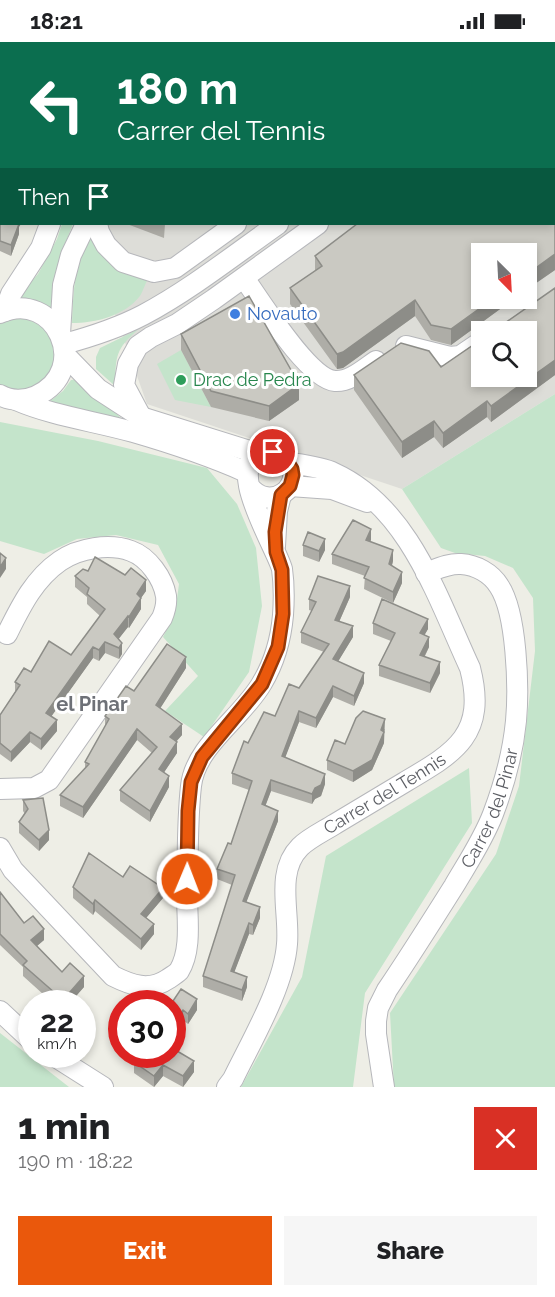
<!DOCTYPE html>
<meta charset="utf-8">
<style>
:root{--surface:#fff;--page:#f6f6f6;--text:#202124;--muted:#757577;--accent:#ea580c}
body{margin:0;font-family:Raleway,sans-serif;background:var(--page);color:var(--text);height:100vh;display:flex;flex-direction:column;font-size:22px;white-space:nowrap}
*{box-sizing:border-box;margin:0}
p{font-size:20px;color:var(--muted)}
.icon{flex:none;width:33px;height:33px;fill:none;stroke:currentColor;stroke-width:2;stroke-linecap:round;stroke-linejoin:round}
.map{position:relative;height:1045px;overflow:hidden}
.sheet{display:flex;flex-direction:column;background:var(--surface);flex:1}
.sheet>*{flex:none}
.hud{position:absolute;left:0px;top:0px;width:555px;height:183px;box-shadow:0 3px 9px #0003;background:#0b6e4f;color:#fff;overflow:hidden}
.needle{width:39px;rotate:156deg}
.controls{position:absolute;left:471px;top:201px;display:grid;gap:12px}
.controls a{display:grid;place-items:center;width:66px;height:66px;border-radius:0px;background:var(--surface);box-shadow:0 3px 9px #0003;font-size:30px}
.speed{position:absolute;left:18px;top:948px;display:flex;gap:12px;font-size:30px;font-weight:700;text-align:center}
.speed>*{display:grid;place-content:center;width:78px;height:78px;border-radius:50%;background:var(--surface);box-shadow:0 3px 9px #0003;line-height:1}
.speed small{font-size:15px;font-weight:400}
.speed .limit{border:9px solid #d22;background:#fff;color:#111}
.pin{position:absolute;display:grid;place-items:center;width:51px;height:51px;color:#fff;margin:-26px;border:3px solid #fff;border-radius:50%;box-shadow:0 2px 6px #0007}
.me{position:absolute;width:66px;margin:-33px;rotate:1deg;stroke-linejoin:round;filter:drop-shadow(0 0 4px #0008)}
.turn{display:flex;align-items:center;gap:21px;height:126px;padding:0 18px;font-size:27px}
.turn .icon{width:78px;height:78px;stroke-width:2.5}
.turn b{display:block;font-size:42px;line-height:51px}
.then{display:flex;align-items:center;height:57px;padding:0 18px;background:#0003;gap:12px;font-size:22px}
.round{display:grid;place-items:center;flex:none;width:63px;height:63px;border-radius:0px;background:var(--page)}
.summary{display:flex;align-items:center;justify-content:space-between;height:102px;padding:0 18px}
h1{font-size:36px;font-weight:800;line-height:45px}
.action{display:flex;gap:12px;margin-top:auto;padding:12px 18px}
.action a{flex:1;height:69px;border-radius:0px;background:var(--accent);color:#fff;font-size:24px;font-weight:800;line-height:69px;text-align:center}
.action a+a{background:var(--page);color:var(--text)}
.status{display:flex;justify-content:space-between;align-items:center;height:42px;padding:0 30px;background:var(--surface);direction:ltr}
.status svg{height:16px;fill:currentColor}
.map>svg:first-child{display:block}
</style>
<div class="status"><b>18:21</b><svg viewBox="0 0 49 12"><path d="M0 12V9h3v3zM5 12V6h3v6zM10 12V3h3v9zM15 12V0h3v12zM26 1h20v11H26zM47 4h2v5h-2z"/></svg></div>
<div class="map">
<svg width="555" height="1045" viewBox="0 0 555 1045">
<rect width="100%" height="100%" fill="#eeeee6"/>
<!-- industrial -->
<path fill="#ddddd8" fill-rule="evenodd" d="M167,0H555V352L402,447L147,362L89,199L96,182H554V2L166,1ZM482,212H526V256H482ZM482,290H526V334H482Z"/>
<!-- green -->
<path fill="#c4e4cb" d="M62,182H73C61,210 54,239 52,270L15,257L38,232L57,197Z
M95,194L148,237C145,242 143,249 140,254C124,274 96,281 72,281C73,252 75,224 84,196Z
M14,275C39,277 58,293 54,320C53,326 50,333 46,337C40,342 32,346 26,350L0,346V280Z
M139,287C115,307 116,314 115,344L96,327V315L100,306Z
M181,308L211,365L175,358L157,322Z
M78,337L121,376L118,381L45,363L63,349L71,338Z
M555,352V1045H394L390,971L496,812L519,744L535,609L533,556L513,526L485,514L455,511L441,506L402,447Z
M0,380L98,399L207,426L237,462L256,506L262,564L249,630L204,695L165,669L198,634L163,595L175,571L179,542L158,503L116,493L77,497L44,512L0,499Z
M469,726L472,781L365,951L353,1045H241L302,935L326,814Z
M0,991L69,1045H0Z"/>
<g fill="none" stroke-linecap="round" stroke-linejoin="round">
<!-- street casing -->
<g stroke="#b6b7bb" stroke-width="22">
<g id="street">
<path d="M6,2L7,0"/>
<path d="M119,2L120,0"/>
<path d="M158,2V0"/>
<path d="M483,2L485,0"/>
<path d="M526,2L528,0"/>
<path d="M554,6L555,5"/>
<path d="M0,18L2,14"/>
<path d="M97,182L99,190L106,203L123,220L154,230L175,226L236,182"/>
<path d="M244,236C260,258 308,337 335,339C350,340 364,327 376,319"/>
<path d="M5,269L11,252L41,206L50,182"/>
<path d="M0,271C55,246 93,328 36,354C25,359 10,359 0,353"/>
<path d="M60,292L63,243L71,213L86,182"/>
<path d="M64,302C90,295 118,286 143,273C190,248 234,213 278,182"/>
<path d="M406,304L450,315L460,314L482,299"/>
<path d="M65,313L98,347L141,375L259,412"/>
<path d="M16,358C53,374 94,379 133,390C171,401 210,414 246,430"/>
<path d="M141,375L124,343L128,322L138,304L151,295L177,282L214,257L318,182"/>
<path d="M290,444L332,447L367,460"/>
<path d="M275,504L277,469L281,453"/>
<path d="M0,747L34,746L49,738L162,576C165,569 167,562 166,554C163,536 148,515 131,509C109,501 79,506 60,519C34,537 21,564 7,592"/>
<path d="M0,806L13,828L113,934C131,943 149,950 168,937C171,935 176,932 179,929C192,908 187,876 187,853C188,817 187,780 191,744C195,704 243,675 262,641C274,621 281,596 283,573C284,559 284,541 282,527C276,504 218,415 268,410C276,409 283,413 288,418C307,443 270,472 249,444"/>
<path d="M0,969L32,999"/>
<path d="M51,1012L103,1045"/>
<path id="s1" d="M227,1045L233,1037C252,998 284,944 287,902C290,870 275,830 300,805C309,796 324,789 335,782C358,768 382,754 405,740C456,710 487,692 470,626C438,557 409,465 334,431C321,425 304,423 290,421"/>
<path id="s2" d="M384,1045L376,992V979L378,966L387,948C410,914 432,879 454,844C468,820 483,798 493,772C504,743 513,710 516,679C519,646 517,571 499,544C491,531 476,523 461,522C449,521 437,527 426,531"/>
</g>
</g>
<!-- street -->
<use href="#street" stroke="#fff" stroke-width="20"/>
</g>
<!-- wall -->
<path fill="#aeada7" d="M195,0H278V2H195Z
M555,38V228L526,248V212H482V256H515L451,303L431,298L415,274L343,326L337,327L290,262V246L315,229V214L357,182H554V39Z
M0,135L19,185V192L11,214L0,209Z
M127,182H165L164,196Z
M555,246V333L491,380L487,375L443,406L434,395L402,416L354,348V333L441,325Z
M181,292L299,358L269,379L211,365L181,308Z
M371,498L370,500L393,519L392,524L402,541L393,561L364,547L365,534L332,522V512Z
M303,503L325,508L319,520L303,514Z
M75,534L146,549L141,556V567L129,586L128,585L118,597L122,612L119,617L105,611L99,619L93,616L51,674L57,689L41,708L30,700L11,720L0,712V673L15,650V640L31,630L71,613L100,574L87,562V555L75,545Z
M350,555L339,580L353,595L338,619L364,641L354,664L333,655L316,686L299,680L285,715L325,742L321,754L315,757L312,762L271,749L265,764L278,779L246,860L260,876L253,893L249,892L234,930L247,945L242,959L203,945V934L232,843L217,837V827L231,802L249,748L232,742V731L248,701L275,674L299,646L324,610L301,601V590L312,569L309,568V557Z
M373,581L428,587L424,593L429,605L425,614L440,631L430,651L379,634V623L391,599L373,592Z
M186,626L160,666L182,693L176,700L177,711L164,730L169,745L150,780L120,759V748L152,711L137,698L83,776L60,764V753L85,727V720L105,685V674L134,649Z
M385,687L384,690V701L372,728L353,740L327,728V718L345,702Z
M23,758L49,798L39,809L19,791V780L25,772L23,769Z
M123,835L163,856L146,876L154,892L141,908L95,869L93,873L73,856V845Z
M0,850L24,881L44,898L37,904L62,930L84,945L69,962H54L23,934V925L0,903Z
M172,962L197,968L188,982L183,978L172,993Z
M140,1012L194,1030L183,1045L163,1034L154,1045L134,1031V1020Z"/>
<!-- shaded-wall -->
<path fill="#8d8d88" d="M17,182H21L19,185V192L11,214V203Z
M555,212V228L526,248V233Z
M494,256H515L451,303V287Z
M415,258V274L343,326L337,327V312Z
M555,318V333L491,380V364Z
M299,342V358L269,379V364Z
M487,359V375L443,406V391Z
M434,379V395L402,416V400Z
M371,487V498L366,508V498Z
M325,497V508L319,520V509Z
M393,508V519L389,533V522Z
M6,516V527L0,536V525Z
M402,530V541L393,561V550Z
M146,538V549L141,556V567L129,586V575L137,552Z
M350,544V555L335,589V578Z
M128,574V585L114,603V592Z
M428,577V587L420,601V591Z
M353,584V595L333,628V617Z
M429,595V605L420,623V613Z
M105,600V611L99,619V608Z
M122,601V612L119,617V606Z
M93,605V616L46,682V671Z
M186,615V626L156,673V663Z
M440,620V631L430,651V641Z
M364,631V641L354,664V654Z
M333,644V655L316,686V676Z
M299,669V680L282,724V714Z
M385,677L384,701L372,728L353,740V729L381,688Z
M57,678V689L41,708V697Z
M182,682V693L170,706V695Z
M137,687V698L83,776V765Z
M30,690V700L11,720V710Z
M177,700V711L159,738V727Z
M325,732V742L321,754L315,757L312,762V752L315,746Z
M169,734V745L150,780V769Z
M271,738V749L262,773V762Z
M278,769V779L243,869V859Z
M49,788V798L39,809V798Z
M163,846V856L141,882V872Z
M95,858V869L93,873V862Z
M260,865V876L253,893V883Z
M249,881V892L231,939V929Z
M154,882V892L141,908V897Z
M44,887V898L31,909V898Z
M84,934V945L69,962H63V958Z
M247,935V945L242,959V948Z
M197,957V968L188,982V972Z
M183,968V978L172,993V983Z
M194,1019V1030L183,1045V1034Z
M163,1023V1034L154,1045V1034Z"/>
<!-- building -->
<path fill="#cac9c2" stroke="#8d8d88" stroke-width="1.5" d="M32,0H90V2H31Z
M211,0H272V2H215Z
M306,0H357V2H305Z
M555,38V212L526,233V212H482V256H494L451,287L431,283L415,258L343,310L337,312L290,246L322,224L315,214L357,182H554V39Z
M2,131V182H19L11,203L0,199V135Z
M555,246V318L491,364L487,359L443,391L434,379L402,400L354,333L401,301L429,309L441,325L482,297V334H526V290H492Z
M249,254L299,342L269,364L211,349L181,292Z
M353,478L371,487L366,498L393,508L389,522L402,530L393,550L364,536L369,525L332,512Z
M308,490L325,497L319,509L303,503Z
M0,511L6,516L0,525Z
M95,515L125,533L131,526L146,538L137,552L141,556L129,575L128,574L114,592L122,601L119,606L105,600L99,608L93,605L46,671L57,678L41,697L30,690L11,710L0,701V673L20,643L15,640L24,626L31,630L49,599L71,613L105,567L87,552L89,546L75,534L83,527L88,529Z
M318,534L350,544L335,578L353,584L333,617L364,631L354,654L333,644L316,676L299,669L282,714L325,732L321,743L315,746L312,752L271,738L262,762L278,769L243,859L260,865L253,883L249,881L231,929L247,935L242,948L203,934L235,833L217,827L228,801L231,802L252,739L232,731L244,699L248,701L264,670L275,674L289,642L299,646L329,602L301,590L316,560L309,557Z
M382,557L428,577L420,591L429,595L420,613L440,620L430,641L379,623L395,591L373,581Z
M167,602L186,615L156,663L182,682L170,695L177,700L159,727L169,734L150,769L120,748L157,705L137,687L83,765L60,753L89,722L85,720L109,677L105,674L126,644L134,649Z
M363,669L385,677L381,688L384,690L372,718L353,729L327,718L335,698L345,702L356,676Z
M43,756L49,788L39,798L19,780L28,767L23,758Z
M89,811L123,835L130,824L163,846L141,872L154,882L141,897L95,858L93,862L73,845Z
M0,850L24,881L33,874L44,887L31,898L62,930L70,921L84,934L63,958L23,923L27,919L0,892Z
M181,947L197,957L188,972L183,968L172,983V962H171Z
M172,1006L194,1019L183,1034L163,1023L154,1034L134,1020L140,1012H172Z"/>
<g fill="none" stroke-linecap="round" stroke-linejoin="round">
<!-- route casing -->
<g stroke="#983908" stroke-width="15">
<path id="route" d="M187,837L188,769L191,740L202,715L262,642L278,605L283,572L282,528L276,510L275,490L281,453L290,444L293,433L292,427L285,416L273,410"/>
</g>
<!-- route -->
<use href="#route" stroke="#ea580c" stroke-width="10"/>
</g>
<!-- markers -->
<circle fill="#3f7fe0" stroke="#fff" stroke-width="2" cx="235" cy="272" r="6"/>
<circle fill="#2e9e5b" stroke="#fff" stroke-width="2" cx="181" cy="338" r="6"/>
<g text-anchor="middle" stroke-width="6" stroke-linejoin="round" paint-order="stroke">
<!-- shop labels -->
<g font-size="18" fill="#366cbe" stroke="#fff" text-anchor="start">
<text x="247" y="278">Novauto</text>
</g>
<!-- leisure labels -->
<g font-size="18" fill="#27864d" stroke="#fff" text-anchor="start">
<text x="193" y="344">Drac de Pedra</text>
</g>
<!-- street labels -->
<g font-size="18" fill="#5d5f65" stroke="#fff">
<text dy="6" stroke="none"><textPath href="#s1" startOffset="357">Carrer del Tennis</textPath></text>
<text dy="6" stroke="none"><textPath href="#s2" startOffset="310">Carrer del Pinar</textPath></text>
</g>
<!-- neighbourhood labels -->
<g font-size="20" font-weight="bold" fill="#6e7177" stroke="#fff">
<text x="92" y="669">el Pinar</text>
</g>
</g>
</svg>
<div class="controls">
<a><svg class="needle" viewBox="-14 -14 28 28"><path d="M0-13l5 13h-10z" fill="#e53935"/><path d="M0 13l5-13h-10z" fill="#757577"/></svg></a>
<a><svg class="icon" aria-label="search" viewBox="0 0 24 24"><circle cx="10" cy="10" r="6"/><path d="M15 15l6 6"/></svg></a>
</div>
<div class="speed"><div>22<small>km/h</small></div><div class="limit">30</div></div>
<div class="pin" style="left:273px;top:410px;background:#d93025"><svg class="icon" aria-label="arrive" viewBox="0 0 24 24"><path d="M6 21V4h12l-3 4 3 4H6"/></svg></div>
<svg class="me" style="left:187px;top:837px" viewBox="-20 -20 40 40"><circle r="17" fill="#ea580c" stroke="#fff" stroke-width="3"/><path d="M0-11L8 9 0 5-8 9z" fill="#fff"/></svg>
<div class="hud">
<div class="turn"><svg class="icon" aria-label="left" viewBox="0 0 24 24"><path d="M17 20v-9H6M10 6l-5 5 5 5"/></svg><div><b>180 m</b>Carrer del Tennis</div></div>
<div class="then">Then<svg class="icon" aria-label="arrive" viewBox="0 0 24 24"><path d="M6 21V4h12l-3 4 3 4H6"/></svg></div>
</div>
</div>
<section class="sheet">
<div class="summary"><div><h1>1 min</h1><p>190 m · 18:22</p></div><a class="round" style="background:#d93025;color:#fff"><svg class="icon" aria-label="close" viewBox="0 0 24 24"><path d="M6 6l12 12M18 6L6 18"/></svg></a></div>
<div class="action"><a>Exit</a><a>Share</a></div>
</section>
